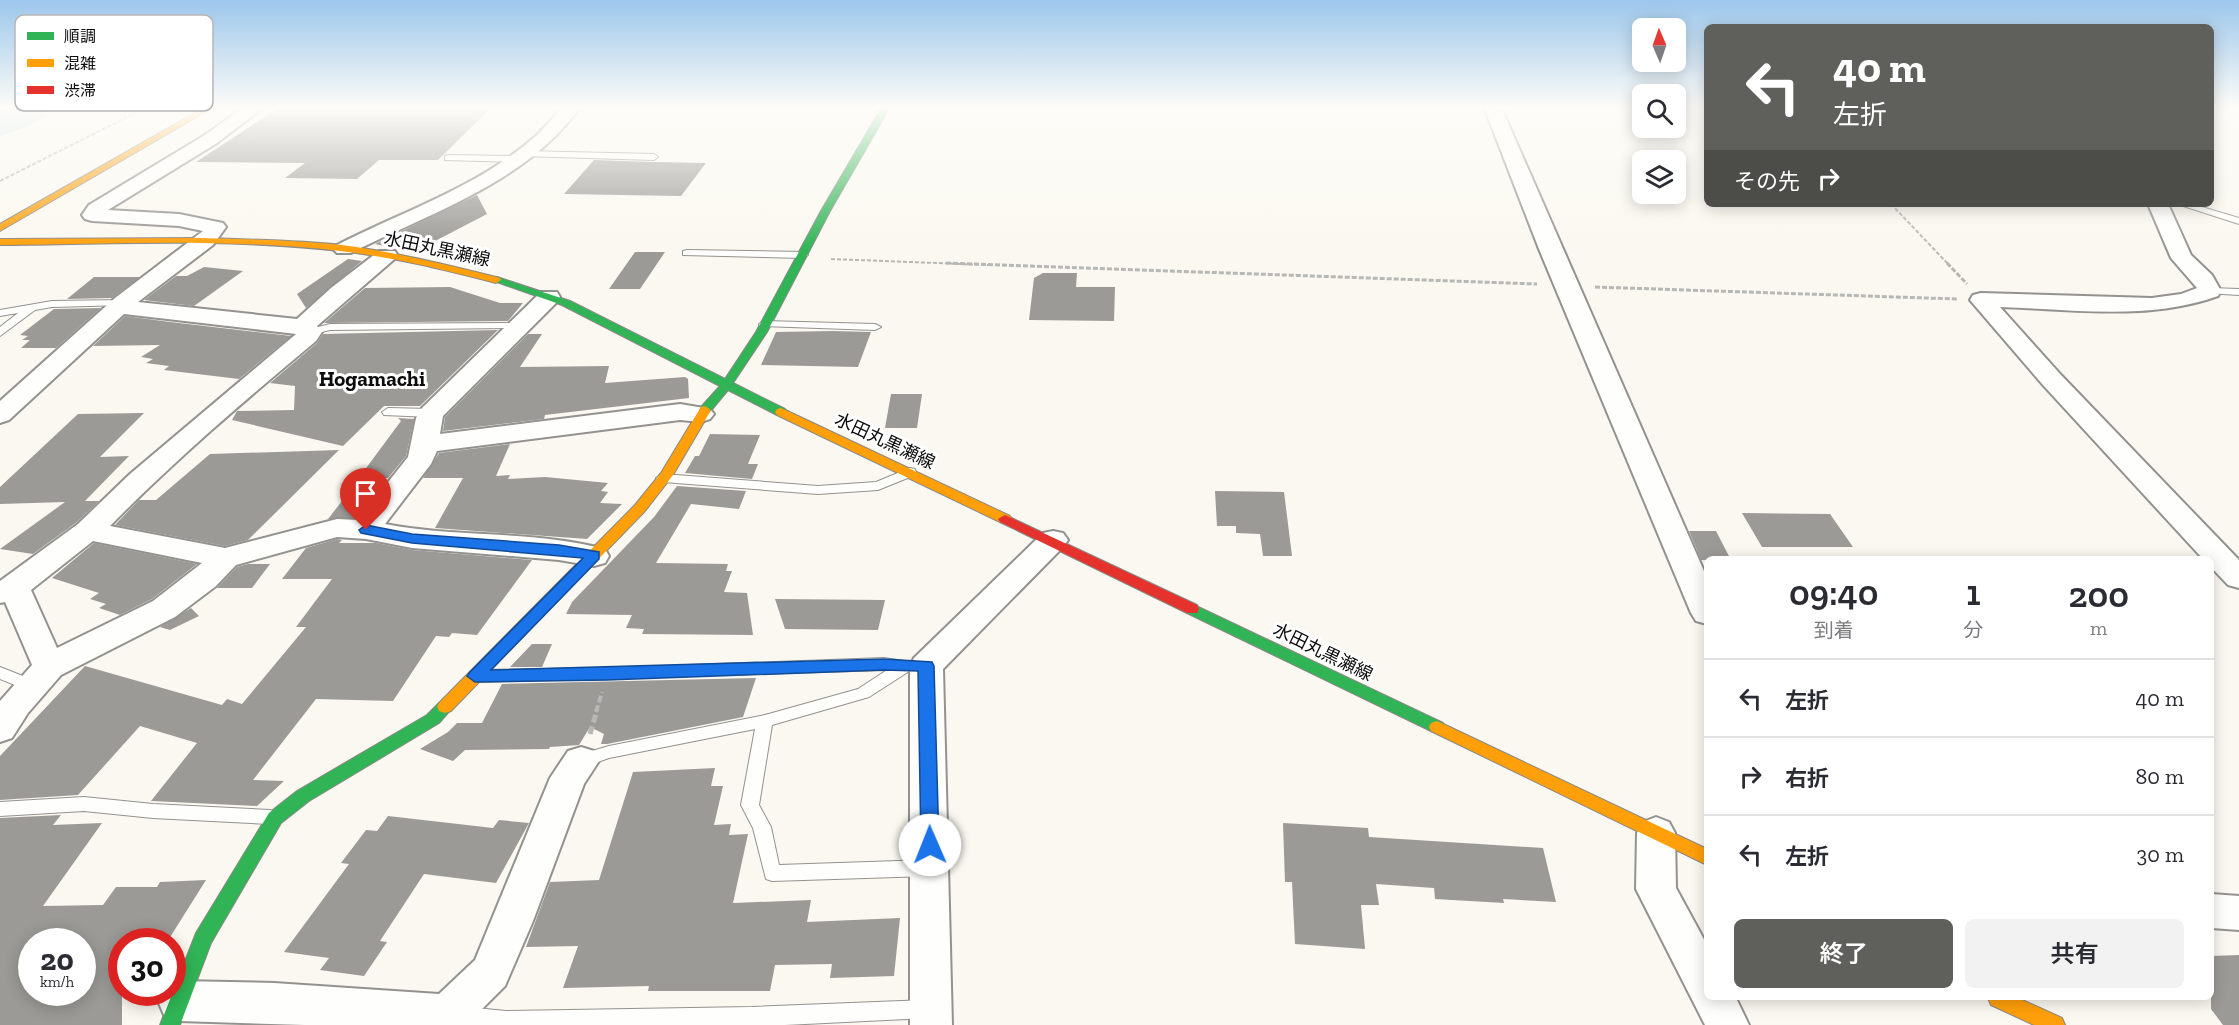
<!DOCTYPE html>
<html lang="ja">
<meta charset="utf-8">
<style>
:root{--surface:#fff;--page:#f2f2f3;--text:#2b2b33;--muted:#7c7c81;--line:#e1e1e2;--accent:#5f5f5c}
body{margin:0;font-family:"Zilla Slab","Noto Sans JP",serif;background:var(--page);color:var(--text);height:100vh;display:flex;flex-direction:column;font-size:22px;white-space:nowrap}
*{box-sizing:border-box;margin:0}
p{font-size:20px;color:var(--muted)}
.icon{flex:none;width:33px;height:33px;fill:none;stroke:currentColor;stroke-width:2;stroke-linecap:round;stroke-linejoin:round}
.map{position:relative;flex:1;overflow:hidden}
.panel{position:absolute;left:1704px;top:556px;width:510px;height:444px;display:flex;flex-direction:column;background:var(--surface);border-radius:9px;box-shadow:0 3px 15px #0003}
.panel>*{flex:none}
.hud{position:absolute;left:1704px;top:24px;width:510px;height:183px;border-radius:9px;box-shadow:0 3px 15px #0003;background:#5f5f5c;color:#fff;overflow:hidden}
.needle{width:39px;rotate:358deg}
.tools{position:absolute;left:1632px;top:18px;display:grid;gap:12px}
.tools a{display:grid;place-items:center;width:54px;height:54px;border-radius:9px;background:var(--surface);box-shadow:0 3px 15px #0003;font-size:30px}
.speed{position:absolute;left:18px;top:928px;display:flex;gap:12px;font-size:30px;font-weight:700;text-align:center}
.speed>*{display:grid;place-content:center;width:78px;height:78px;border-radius:50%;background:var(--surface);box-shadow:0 3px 15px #0003;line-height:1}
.speed small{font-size:15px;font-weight:400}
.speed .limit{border:9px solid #d22;background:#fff;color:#111}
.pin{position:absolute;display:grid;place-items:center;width:51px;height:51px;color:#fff;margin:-62px -26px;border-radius:50% 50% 50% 0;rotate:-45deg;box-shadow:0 0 6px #0007}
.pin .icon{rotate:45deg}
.me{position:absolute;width:66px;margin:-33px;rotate:359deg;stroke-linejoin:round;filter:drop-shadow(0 0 4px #0008)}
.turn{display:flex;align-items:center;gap:21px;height:126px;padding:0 30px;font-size:27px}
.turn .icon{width:78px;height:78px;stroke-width:2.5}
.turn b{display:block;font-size:42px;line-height:51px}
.then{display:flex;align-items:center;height:57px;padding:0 30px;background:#0003;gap:12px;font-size:22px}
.eta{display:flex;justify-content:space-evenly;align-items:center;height:102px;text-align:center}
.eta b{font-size:36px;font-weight:600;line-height:42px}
.cta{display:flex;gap:12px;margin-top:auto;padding:12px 30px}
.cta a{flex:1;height:69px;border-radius:9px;background:var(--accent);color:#fff;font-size:24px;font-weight:600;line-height:69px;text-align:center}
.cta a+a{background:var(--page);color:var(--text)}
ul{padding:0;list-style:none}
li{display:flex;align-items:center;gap:18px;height:78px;padding:0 30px;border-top:2px solid var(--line)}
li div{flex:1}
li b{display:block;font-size:22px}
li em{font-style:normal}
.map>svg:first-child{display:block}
</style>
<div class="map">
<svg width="2239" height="1025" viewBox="0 0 2239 1025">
<rect width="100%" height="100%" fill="#faf8f0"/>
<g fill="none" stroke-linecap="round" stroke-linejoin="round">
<!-- river -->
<path fill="#cbe0ef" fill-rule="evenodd" d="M11,107H54C44,122 17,131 0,136V112Z"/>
</g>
<!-- building -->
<path fill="#9c9a96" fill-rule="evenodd" d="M280,107H492L438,160H379L357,179L285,178L305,163L196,162Z
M594,160L654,162L706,163L681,196L564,194Z
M477,195L487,214L414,252L375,244Z
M635,252H665L640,289H609Z
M348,259L362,261L306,308L297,294Z
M204,267L243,271L194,306L144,300L176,276H187Z
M1043,273H1077L1076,287H1115L1114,321L1029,320L1034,278Z
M94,277H140L112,298L67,299Z
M450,287L500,303H523L508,321L324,323L365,288Z
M101,308L56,348H21L30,340H22L28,336L20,335L54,309Z
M125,316L170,322L291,336L239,379L164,370L169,366L146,363L153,359L141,357L160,345L93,346Z
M498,330L420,406H384L343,446L232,420L237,411L294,410L295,386L270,383L317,343L323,334Z
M833,331L871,332L858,367L761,365L776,332Z
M528,334H542L520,367L609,366L605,383L685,377L688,379L689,398L545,415L544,419L443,431L445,417Z
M891,394H922L917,428H885Z
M144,413L100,457L129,456L85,501H99L77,522L33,554L0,549L65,502L0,504V487L78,414Z
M398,418L414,419L406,456L388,478L358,479L401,421Z
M710,434L760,435L748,464H758L752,479L685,473L695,456H699Z
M510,444L496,476L510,475L508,479L545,477L608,483L601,491L608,492L600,503L622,504L587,539L435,528L463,478H423L439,453Z
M339,450L248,540L225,546L115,525L139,500H156L210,454Z
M677,486L746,491L739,509L691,504L656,563L728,564L726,571H732L724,592L747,593L753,635L642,634L644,629L626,628L632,615L566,614L572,602L654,517Z
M1215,491L1284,492L1292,556H1263L1260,534L1236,533V526H1217Z
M349,492L367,505L365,507L357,518L328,519Z
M1742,513L1830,514L1853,547H1762Z
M1689,531H1716L1731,560H1701Z
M337,539L342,540L339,543H376L412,550L532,560L477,635L452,633L449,637L436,636L393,701L316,699L253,780L284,781L257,806L151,801L197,743L140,726L78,795L0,800V756L85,666L222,705L227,699L242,704L306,627H296L332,579H282L306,548Z
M94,543L197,564L152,599L120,615L99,608L106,604L90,599L99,593L52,578Z
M248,564H270L252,588H217L237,567Z
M775,599L885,600L878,630L785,629Z
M191,608L199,616L170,630L160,627Z
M532,644H552L542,667H510Z
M756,678L743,717L607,744H601L604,734L590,727L579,745L550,747L549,749L465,750L453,761L420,749L448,732L457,723H482L502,684Z
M715,768L711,786H723L714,825L731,824L729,835L748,834L733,903L811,900L807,922L900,918L894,976L830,978L832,964L775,965L770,991H648L649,986L563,988L578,946L526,947L550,882L599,880L633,772Z
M61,815L53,825L102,823L43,906L103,905L116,887H157L160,882L206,880L167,942H122V1025H0V818ZM32,942H82V993H32Z
M388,816L493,828L499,820L529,823L496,883L424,874L380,941L387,942L364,976L320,970L329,958L284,952L349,864L341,863L366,830L377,831Z
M1283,823L1368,828L1369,837L1543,848L1556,902L1503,899L1504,903L1435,899L1434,888L1376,884L1379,905H1361L1365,949L1295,944L1292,882H1285Z
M2239,955V1025H2223L2211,1009V956Z"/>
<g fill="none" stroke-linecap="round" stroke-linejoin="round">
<!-- lane casing -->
<g stroke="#93928f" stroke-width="2">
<path id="lane" d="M524,151L654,154L658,157L654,160L521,156V152Z
M448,155L517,156L521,159L517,162L445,160V156Z
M2177,204H2192L2239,218V224Z
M687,250L803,252L808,255L803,258L683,255V251Z
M2210,288L2239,289V295L2206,293V289Z
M123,300L127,301V305L52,307L35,310L0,336V327L18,313L0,316V310L52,301Z
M764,321L875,324L881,327L875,330L760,326L759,324Z
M517,323L523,326L521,328L330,330L310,335L304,332L306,330L330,324Z
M388,408L431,409L437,413L431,417L384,415L382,412Z
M910,468L915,469L916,472L915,475L878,490L818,494L663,482L656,478L663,474L818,486L876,482Z
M884,658L911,662L914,666L911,670L869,697L772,725L759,805L771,827L779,865L928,860L934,863L937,868L934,873L928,876L772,881L766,879L753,828L741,805L755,729L609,758L581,768L575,766L573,761L575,756L609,746L765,715L858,689L887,670L480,682L474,680L472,676L474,672L480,670L607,668Z
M0,667L38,682L40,686L38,690L32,692L0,679Z
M84,797L153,804L270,810L276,812L279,817L276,822L270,824L153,818L84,811L0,816V802Z
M927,1000L934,1002L937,1009L934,1016L927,1018L785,1025H454L448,1023L445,1016L448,1009L455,1006L506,1011L752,1007Z"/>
</g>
<!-- street casing -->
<g stroke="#93928f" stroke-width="4">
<path id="street" d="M244,107H264L217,143L108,210L179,214L223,223L226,227L213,245L138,302L297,319L331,288L379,251H395L398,256L317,326L322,332L316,341C245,400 175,460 110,526L225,548L337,519L358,520L408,457L416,418L422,408L541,292H557L560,297L557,302L443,416L440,434L680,404L710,409L714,414L710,419L701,422L680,420L437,451L431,464L385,524C457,538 533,530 605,549L609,556L605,563L594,566L559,560L412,548L366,539L337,537L236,565L216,586L175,617L61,675L28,713L12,738L0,742V701L32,665L5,602L0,603V581L78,524L130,474L296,334L124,314L9,420L0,423V401L115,298L203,231L179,226L92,221L85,219L82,215L89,205L205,135ZM93,541L202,563L153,601L57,648L31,590Z
M562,107H580C526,183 431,212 351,253H337L333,249L337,245C401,212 475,188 531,140C543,131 552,118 562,107Z
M1484,107H1501L1707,578V624L1696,621L1691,613L1539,249Z
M2148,204H2168L2191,255L2212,275L2221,291L2218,296C2149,321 2072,309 2000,307L2061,375L2239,560V588L2228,585L2211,567V560H2204L2043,385L1970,300L1973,295L1981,293L2152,298L2181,294L2197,288L2171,258Z
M1053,531L1063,533L1068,540L1063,547L943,669L952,1025H910V666L914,658L1043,533Z
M581,747L594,751L599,761L584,784L533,921L505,986L466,1025H305L179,1021L164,1015L158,1001L161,993H172V984L179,981L274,983L439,994L475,960L550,778L568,751Z
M1656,817L1669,822L1675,833L1676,888L1707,945V998H1736L1749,1025H1705L1636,889L1637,833L1643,822Z
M2211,894L2239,896V930L2211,928Z"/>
</g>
<!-- fast casing -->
<g stroke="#8a8985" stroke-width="2">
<path id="fast" d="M882,107H890L830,211L767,332L733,383L785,409L787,412L785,415H777L728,390L709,413H701L699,410L701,407L720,386L562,305L491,280L496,277L500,278L570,301L725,379L756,332L821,211Z
M1192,604L1443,723L1445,727L1443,731L1437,733L1431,731L1187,613L1185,609L1187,605Z
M445,701L451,703L453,707L439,723L309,801L281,823L211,943L180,1025H160L196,933L269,813L297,791L427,715L439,703Z"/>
</g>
<!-- slow casing -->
<g stroke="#8a8985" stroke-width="2">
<path id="slow" d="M205,107H214L0,231V224Z
M199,238C246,239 294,240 342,245C395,252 447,265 500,278L501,280L496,283C445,270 393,257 340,251C228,238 113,244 0,245V239Z
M705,406L711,410L673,475L645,511L451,711L445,713L439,711L437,707L439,703L635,505L661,473L701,407Z
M781,408L1010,516L1012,519L1005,523L1000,522L777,415L775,412L777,409Z
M1437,721L1707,849V865L1431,731L1429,727L1431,723Z
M1988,998H2018L2062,1018L2065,1025H2034L1991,1005Z"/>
</g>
<!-- jam casing -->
<g stroke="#8a8985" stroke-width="2">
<path id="jam" d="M1005,515L1197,605L1199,609L1197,613H1187L1000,522L998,519Z"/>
</g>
<!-- path-far3 -->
<path stroke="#b7b7b5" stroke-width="2" stroke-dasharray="4 2" stroke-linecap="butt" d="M0,181L147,107
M1891,204L1949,265
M831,259L989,265"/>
<!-- path-far2 -->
<path stroke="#b7b7b5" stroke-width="3" stroke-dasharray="5 2" stroke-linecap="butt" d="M946,263L1537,284
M1947,263L1967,284
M1595,287L1957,299"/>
<!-- path-far1 -->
<path stroke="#b7b7b5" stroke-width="4" stroke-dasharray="7 3" stroke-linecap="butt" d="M596,712L602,692"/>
<!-- path -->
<path stroke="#b7b7b5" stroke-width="5" stroke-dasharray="8 4" stroke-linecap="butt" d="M590,734L597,710"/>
<!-- lane -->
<use href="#lane" fill="#fefefd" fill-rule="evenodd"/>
<!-- street -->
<use href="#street" fill="#fefefd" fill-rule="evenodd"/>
<!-- fast -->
<use href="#fast" fill="#30b455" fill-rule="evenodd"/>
<!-- slow -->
<use href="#slow" fill="#ff9f0a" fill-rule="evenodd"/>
<!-- jam -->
<use href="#jam" fill="#e5322d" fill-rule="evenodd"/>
</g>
<!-- sky -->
<linearGradient id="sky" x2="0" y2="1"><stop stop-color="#9cc6eb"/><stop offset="0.43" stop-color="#fdfcf8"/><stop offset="1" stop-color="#fdfcf8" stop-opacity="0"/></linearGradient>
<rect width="2239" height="250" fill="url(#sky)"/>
<!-- route -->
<path fill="#1a73e8" stroke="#114b97" stroke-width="1.5" d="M366,525L412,534L559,545L599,552V559L491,670L884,659L932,662L934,666L939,845L936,850L930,853L924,850L921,845L918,671L884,670L607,680L475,682L467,676L470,672L583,558L412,543L361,533L359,530Z"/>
<g text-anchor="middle" stroke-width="6" stroke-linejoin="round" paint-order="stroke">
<!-- street labels -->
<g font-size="18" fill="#0c0c0c" stroke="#fff">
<text transform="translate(437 249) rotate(12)" y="6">水田丸黒瀬線</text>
<text transform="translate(885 441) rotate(25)" y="6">水田丸黒瀬線</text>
<text transform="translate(1323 652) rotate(26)" y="6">水田丸黒瀬線</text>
</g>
<!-- quarter labels -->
<g font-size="21" font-weight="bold" fill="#0c0c0c" stroke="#fff">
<text x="372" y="386">Hogamachi</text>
</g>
</g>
<!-- legend -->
<rect x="15" y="15" width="198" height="96" rx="9" fill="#fff" stroke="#b6b6b6" stroke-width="1.5"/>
<rect x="27" y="32" width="27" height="8" fill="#30b455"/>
<rect x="27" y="59" width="27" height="8" fill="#ff9f0a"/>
<rect x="27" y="86" width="27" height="8" fill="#e5322d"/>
<g font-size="16" fill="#0c0c0c">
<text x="64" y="42">順調</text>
<text x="64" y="69">混雑</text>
<text x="64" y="96">渋滞</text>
</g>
</svg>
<div class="tools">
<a><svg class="needle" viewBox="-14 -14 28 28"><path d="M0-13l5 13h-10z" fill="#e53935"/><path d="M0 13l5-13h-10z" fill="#7c7c81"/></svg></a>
<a><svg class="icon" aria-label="search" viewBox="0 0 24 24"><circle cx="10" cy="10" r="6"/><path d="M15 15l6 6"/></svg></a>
<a><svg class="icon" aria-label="layers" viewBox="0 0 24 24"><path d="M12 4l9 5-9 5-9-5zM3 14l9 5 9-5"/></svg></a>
</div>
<div class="speed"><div>20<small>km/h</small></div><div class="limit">30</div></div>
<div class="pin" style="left:366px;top:530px;background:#d93025"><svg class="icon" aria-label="arrive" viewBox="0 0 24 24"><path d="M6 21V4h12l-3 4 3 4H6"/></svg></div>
<svg class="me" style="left:930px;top:845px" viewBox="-20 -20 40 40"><circle r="19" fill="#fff"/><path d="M0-13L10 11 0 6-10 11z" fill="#1a73e8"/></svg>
<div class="hud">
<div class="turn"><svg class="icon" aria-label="left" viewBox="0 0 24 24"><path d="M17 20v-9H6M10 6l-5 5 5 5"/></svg><div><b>40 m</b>左折</div></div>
<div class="then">その先<svg class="icon" aria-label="right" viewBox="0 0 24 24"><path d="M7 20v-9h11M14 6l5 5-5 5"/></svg></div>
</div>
<section class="panel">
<div class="eta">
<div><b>09:40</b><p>到着</p></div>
<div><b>1</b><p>分</p></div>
<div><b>200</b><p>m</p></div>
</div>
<ul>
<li><svg class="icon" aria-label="left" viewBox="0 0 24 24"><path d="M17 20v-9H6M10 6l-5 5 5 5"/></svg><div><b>左折</b></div><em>40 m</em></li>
<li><svg class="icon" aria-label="right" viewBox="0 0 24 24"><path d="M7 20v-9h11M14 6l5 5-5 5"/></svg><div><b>右折</b></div><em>80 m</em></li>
<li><svg class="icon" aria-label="left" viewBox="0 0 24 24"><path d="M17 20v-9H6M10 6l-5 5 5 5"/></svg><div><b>左折</b></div><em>30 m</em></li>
</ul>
<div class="cta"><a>終了</a><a>共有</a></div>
</section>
</div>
